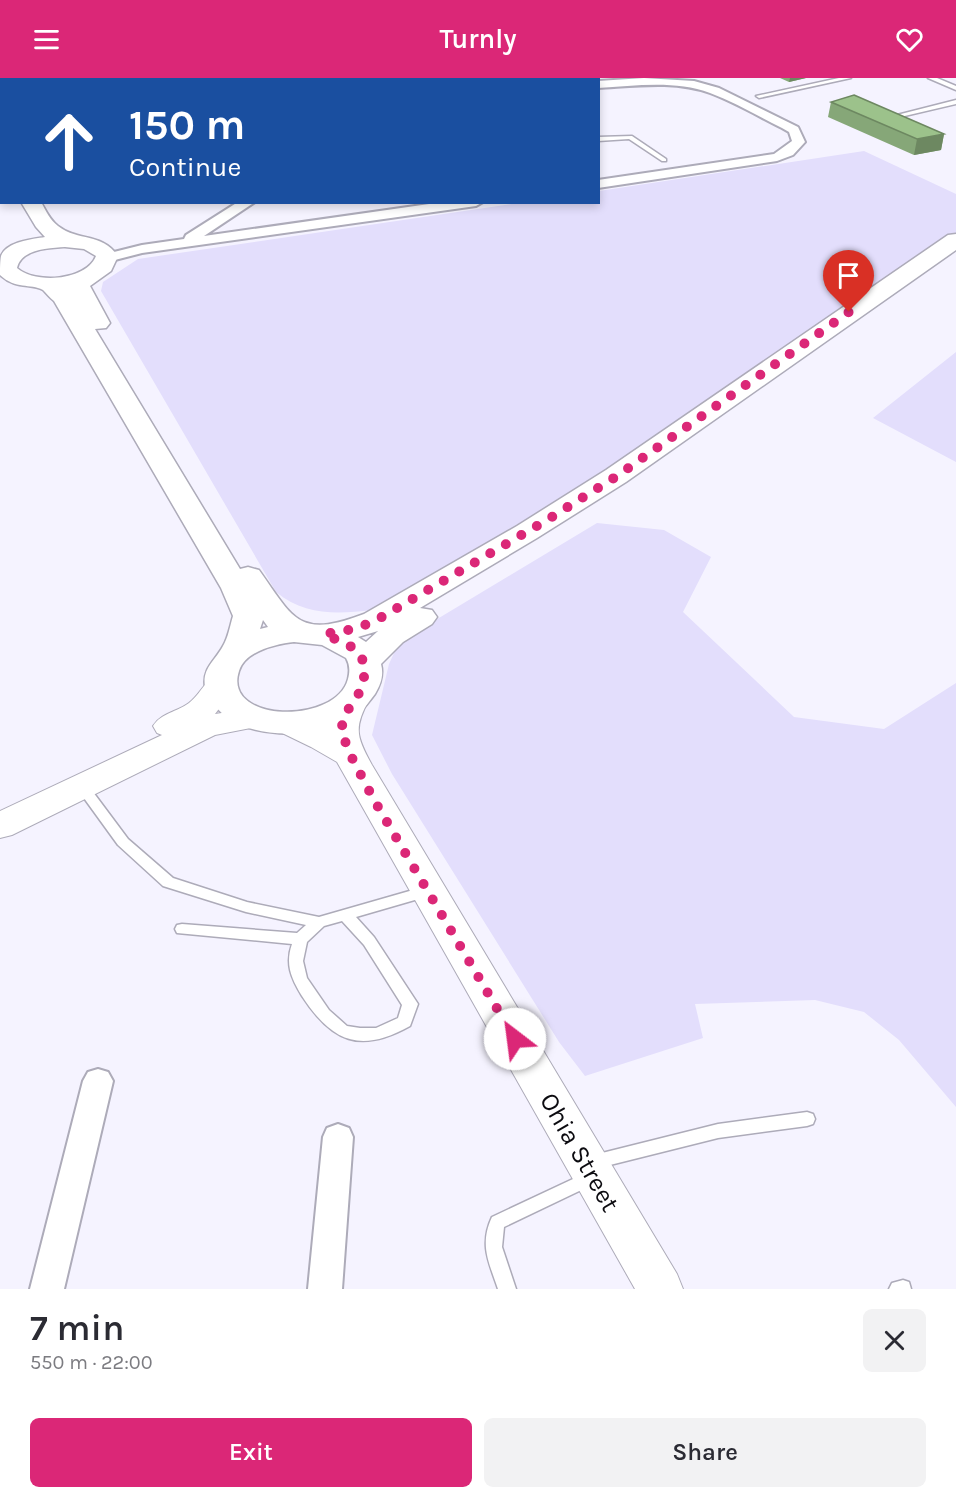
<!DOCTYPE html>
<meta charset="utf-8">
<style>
:root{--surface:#fff;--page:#f2f2f3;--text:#2b2b33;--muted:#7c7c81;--accent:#db2777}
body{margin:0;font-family:Karla,sans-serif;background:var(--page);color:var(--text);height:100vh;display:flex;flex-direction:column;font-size:22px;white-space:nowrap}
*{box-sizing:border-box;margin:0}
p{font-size:20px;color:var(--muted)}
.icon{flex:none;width:33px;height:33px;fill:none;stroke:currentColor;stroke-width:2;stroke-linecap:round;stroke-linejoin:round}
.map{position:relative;height:1211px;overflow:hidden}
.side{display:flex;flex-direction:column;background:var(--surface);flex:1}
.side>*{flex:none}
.top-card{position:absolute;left:0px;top:0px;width:600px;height:126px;box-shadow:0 3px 9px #0003;background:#1a4fa0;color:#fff;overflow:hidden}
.pin{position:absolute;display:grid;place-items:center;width:51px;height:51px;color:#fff;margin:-62px -26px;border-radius:50% 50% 50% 0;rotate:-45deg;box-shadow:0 0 6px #0007}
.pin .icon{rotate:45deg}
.me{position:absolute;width:66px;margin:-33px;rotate:330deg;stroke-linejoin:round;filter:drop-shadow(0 0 4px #0008)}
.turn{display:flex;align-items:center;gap:21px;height:126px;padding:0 30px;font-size:27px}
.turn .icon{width:78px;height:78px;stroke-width:2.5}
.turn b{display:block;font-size:42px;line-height:51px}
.round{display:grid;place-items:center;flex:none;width:63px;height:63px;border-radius:9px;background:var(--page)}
.summary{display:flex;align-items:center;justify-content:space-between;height:102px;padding:0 30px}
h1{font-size:36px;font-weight:600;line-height:45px}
.action{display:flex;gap:12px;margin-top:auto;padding:12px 30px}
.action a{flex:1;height:69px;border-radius:9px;background:var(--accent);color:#fff;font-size:24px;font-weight:600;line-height:69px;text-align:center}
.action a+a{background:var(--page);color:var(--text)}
header{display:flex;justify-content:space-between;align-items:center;height:78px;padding:0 30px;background:var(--accent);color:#fff;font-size:27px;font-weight:600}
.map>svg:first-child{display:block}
</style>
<header><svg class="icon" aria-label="menu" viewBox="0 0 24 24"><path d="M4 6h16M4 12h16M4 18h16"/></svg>Turnly<svg class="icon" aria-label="heart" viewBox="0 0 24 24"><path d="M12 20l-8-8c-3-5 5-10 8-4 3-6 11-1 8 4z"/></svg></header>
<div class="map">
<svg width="956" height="1211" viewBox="0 0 956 1211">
<rect width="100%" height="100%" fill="#f5f3ff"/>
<!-- green -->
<path fill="#e3defc" d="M864,73L956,116V161L672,360L372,532C338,536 305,538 276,514L101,213L103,204L138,181L519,125L598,124L599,113Z
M956,274V384L873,340Z
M597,445L664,452L711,479L683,534L794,639L884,651L956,605V1029L899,962L864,934L815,922L695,926L703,960L585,998L559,964L392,696L372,657L389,586L399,564Z"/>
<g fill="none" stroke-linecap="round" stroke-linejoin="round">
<!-- lane casing -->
<g stroke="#adabb9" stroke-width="3">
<path id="lane" d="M102,0H108V2H102Z
M317,0H323V2H317Z
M351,0H357V2H351Z
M570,0H590L566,2Z
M839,0H851L759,20L756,18Z
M928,0H937L956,8V12Z
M956,22V26L896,40L893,38Z
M0,23H2V27H0Z
M632,58L666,81V83H662L629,61L598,63V59Z
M82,705L87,706L128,761L173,800L247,824L319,839L427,808L432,809L434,813L432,817L356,839L374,859L418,926L410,948C360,976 332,964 302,918C291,900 285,886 292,866L177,855L175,851L177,847L182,846L297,855L306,847L246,834L163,808L118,767L76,709L77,706ZM342,843L364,867L402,927L398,940L376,950H360L347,948L329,932L307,900L303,883L307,864L324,848Z
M807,1034L813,1036L815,1041L813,1046L807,1048L718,1060L594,1091L588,1089L586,1084L588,1079L594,1077L718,1046Z
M590,1093L596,1095L598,1100L596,1105L504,1149L502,1169L516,1211H498C489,1184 479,1167 492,1139Z
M903,1202L909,1204L911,1211H889L892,1205Z"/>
</g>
<!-- street casing -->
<g stroke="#adabb9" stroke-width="4">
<path id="street" d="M644,0L694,3L719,10L798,49L805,64L793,77L777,83L598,110V102L774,76L792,63L789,54L782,50C758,38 734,24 710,15C675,2 635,8 598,10V3Z
M238,124H255L204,158L443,124H483L476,128L142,175L107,184L100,180L102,177L142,167L184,161L186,157Z
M98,991L108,994L113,1003L64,1211H30L83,1003L88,994Z
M338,1046L349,1050L353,1059L342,1211H308L323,1059L327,1050Z"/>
</g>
<!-- secondary casing -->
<g stroke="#adabb9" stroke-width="2">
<path id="secondary" d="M221,597L232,600L237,607L215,636L255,630L266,633L271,640L266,647L215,657L12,757L0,760V733L162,657L157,655L153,648C161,635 177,634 189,625C202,615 204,601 221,597Z
M353,612L364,615L369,622C353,650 357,660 372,687L677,1196L683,1211H635L337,684L311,669L276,652L271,645L276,638L287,634L325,649L329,636L342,615Z"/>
</g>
<!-- primary casing -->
<g stroke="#adabb9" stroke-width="3">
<path id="primary" d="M0,62L2,63V77L0,76Z
M0,98H2V112L0,111Z
M21,124H41C46,133 50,142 58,148C79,164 101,154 118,178L111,193L90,208L110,245L106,250L95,251L240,491L248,489L259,492C294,541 298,561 364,536L517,448L606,392L948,157L956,156V172L626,404L537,460L420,530L432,532L437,539L432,546L403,564L381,586C384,597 381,606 375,616C368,625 363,633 353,639C316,661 240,665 213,625C209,620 206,615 205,609C202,590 215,583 223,568C228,560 230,548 233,538L221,510L54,223C50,220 46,215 43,212C30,205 16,212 0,197C0,192 0,183 1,178C6,164 32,161 45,159L36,149ZM65,169L84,171L96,178C86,203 35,206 17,190C21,171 49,170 65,169ZM263,542L268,549L260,551ZM378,553L366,564L358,559ZM294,564L322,567L346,580C350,587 350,593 348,601C336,647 222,645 239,593C245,573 276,566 294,564Z"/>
</g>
<!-- lane -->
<use href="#lane" fill="#fff" fill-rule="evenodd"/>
<!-- street -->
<use href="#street" fill="#fff" fill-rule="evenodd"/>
<!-- secondary -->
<use href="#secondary" fill="#fff" fill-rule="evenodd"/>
<!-- primary -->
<use href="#primary" fill="#fff" fill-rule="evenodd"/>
</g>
<!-- wall -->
<path fill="#86a778" d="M121,0H205V2H121Z
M217,0H291L292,2H217Z
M296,0H308V2H296Z
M780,0H806L789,4Z
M831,24L944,56L941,72L914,77L828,39Z"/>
<!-- shaded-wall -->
<path fill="#6d8861" d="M790,0H806L789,4Z
M944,56L941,72L914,77L917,61Z"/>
<!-- building -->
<path fill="#9cc28b" stroke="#6d8861" stroke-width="1.5" d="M374,0H405L403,2H372Z
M854,17L944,56L917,61L831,24Z"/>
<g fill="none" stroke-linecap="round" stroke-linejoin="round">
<!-- route -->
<path stroke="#db2777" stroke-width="10" stroke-dasharray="0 18" d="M515,961L374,722L351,678L341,653L344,638L363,609L365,589L361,578L352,569L324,556L354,551L375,543L547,442L617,398L849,234"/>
</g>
<g text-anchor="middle" stroke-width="5" stroke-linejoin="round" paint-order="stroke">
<!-- near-street labels -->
<g font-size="26" fill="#0c0b10" stroke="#fff">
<text transform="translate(580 1074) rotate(60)" y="9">Ohia Street</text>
</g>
</g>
</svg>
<div class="pin" style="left:849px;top:234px;background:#d93025"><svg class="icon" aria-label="arrive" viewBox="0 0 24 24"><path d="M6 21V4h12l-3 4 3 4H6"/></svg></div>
<svg class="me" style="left:515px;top:961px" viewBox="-20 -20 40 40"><circle r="19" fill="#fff"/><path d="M0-13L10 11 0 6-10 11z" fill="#db2777"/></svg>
<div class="top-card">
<div class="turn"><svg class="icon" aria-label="ahead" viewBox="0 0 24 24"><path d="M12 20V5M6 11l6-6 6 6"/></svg><div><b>150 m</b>Continue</div></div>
</div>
</div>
<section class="side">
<div class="summary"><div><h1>7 min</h1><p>550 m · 22:00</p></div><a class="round"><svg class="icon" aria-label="close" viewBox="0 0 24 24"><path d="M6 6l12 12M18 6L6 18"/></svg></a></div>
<div class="action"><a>Exit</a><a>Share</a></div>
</section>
